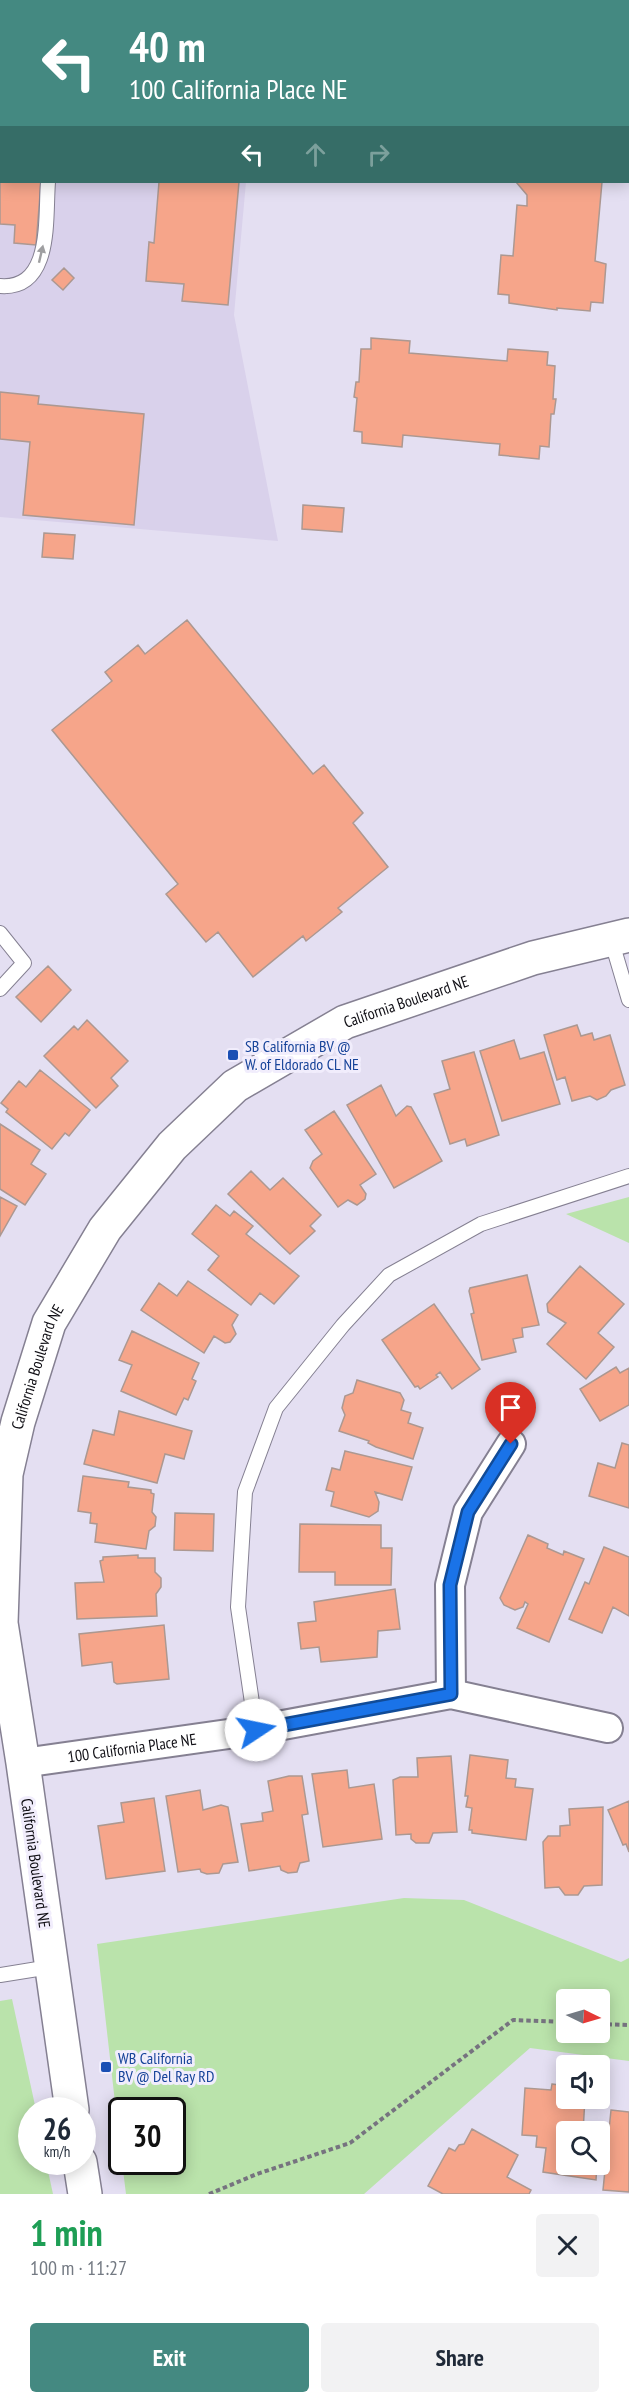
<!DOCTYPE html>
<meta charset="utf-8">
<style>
:root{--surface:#fff;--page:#f2f2f3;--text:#1f2937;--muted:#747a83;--accent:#448981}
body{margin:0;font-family:"PT Sans Narrow",sans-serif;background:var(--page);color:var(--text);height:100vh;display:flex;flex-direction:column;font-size:22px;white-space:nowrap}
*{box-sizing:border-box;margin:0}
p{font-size:20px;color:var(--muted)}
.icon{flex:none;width:33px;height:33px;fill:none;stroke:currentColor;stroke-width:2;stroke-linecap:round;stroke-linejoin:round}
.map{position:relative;height:2194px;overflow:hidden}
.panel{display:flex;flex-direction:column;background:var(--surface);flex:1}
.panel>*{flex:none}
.top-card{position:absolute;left:0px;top:0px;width:630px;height:183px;box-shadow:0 3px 15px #0003;background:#448981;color:#fff;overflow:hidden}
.needle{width:39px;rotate:95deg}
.controls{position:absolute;left:556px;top:1989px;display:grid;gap:12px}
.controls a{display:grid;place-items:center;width:54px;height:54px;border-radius:6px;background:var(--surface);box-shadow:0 3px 15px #0003;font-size:30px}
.speed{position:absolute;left:18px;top:2097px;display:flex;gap:12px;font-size:30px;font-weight:700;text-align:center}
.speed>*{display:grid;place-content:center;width:78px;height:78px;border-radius:50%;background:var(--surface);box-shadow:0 3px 15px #0003;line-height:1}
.speed small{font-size:15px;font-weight:400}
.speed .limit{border:3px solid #111;border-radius:9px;background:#fff;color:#111}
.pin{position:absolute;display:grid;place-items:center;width:51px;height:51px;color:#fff;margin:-62px -26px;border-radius:50% 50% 50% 0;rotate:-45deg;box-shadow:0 0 6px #0007}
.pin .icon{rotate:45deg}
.me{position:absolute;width:66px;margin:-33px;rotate:79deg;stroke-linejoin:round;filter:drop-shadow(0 0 4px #0008)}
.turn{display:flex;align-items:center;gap:21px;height:126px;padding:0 30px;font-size:27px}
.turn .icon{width:78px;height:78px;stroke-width:2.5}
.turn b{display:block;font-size:42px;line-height:51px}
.lanes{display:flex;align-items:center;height:57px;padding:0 30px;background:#0003;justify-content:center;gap:30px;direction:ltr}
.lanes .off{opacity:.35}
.round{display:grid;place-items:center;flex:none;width:63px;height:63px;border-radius:6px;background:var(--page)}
.headline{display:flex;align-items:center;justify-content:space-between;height:102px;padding:0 30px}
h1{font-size:36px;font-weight:700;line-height:45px;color:#1e9e55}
.button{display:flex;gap:12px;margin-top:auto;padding:12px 30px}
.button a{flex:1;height:69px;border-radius:6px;background:var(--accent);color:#fff;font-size:24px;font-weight:700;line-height:69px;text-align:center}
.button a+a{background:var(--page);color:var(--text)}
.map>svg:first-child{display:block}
</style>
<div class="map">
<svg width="629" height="2194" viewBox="0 0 629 2194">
<rect width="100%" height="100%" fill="#e4dff2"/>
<!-- built -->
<path fill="#d9d1eb" d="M0,26L2,182H246L234,315L278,541L0,517Z"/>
<!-- green -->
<path fill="#bae3ab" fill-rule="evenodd" d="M0,0H629V81L628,2H2L1,26Z
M629,1197V1243L566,1214Z
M404,1898L464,1900L621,1962L629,1958V2061L530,2048L364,2194H126L122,2162H172V2110H122L121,2155L97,1944ZM567,2000H600V2032H567Z
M12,1999L36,2110H32V2162H46L53,2194H0V2001Z"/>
<!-- building -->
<path fill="#f6a58a" stroke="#ac9891" stroke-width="1.5" d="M0,98L2,182H41L36,245L14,243L15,225L0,224Z
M159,182H239L228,305L182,301L184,284L146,281L149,242L154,243Z
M516,182H602L595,261L606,264L603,303L591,302L590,311L557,308V310L509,303V295L498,294L501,255L513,256L517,205L527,206V195Z
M64,268L74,278L63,290L52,280Z
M371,338L410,341L409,353L507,361L508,349L548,352L547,365L555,366L553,399H556L554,414H551L549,447L540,446L539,459L499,455L500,444L487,443L403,435L402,447L362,443V432L354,431L357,398L354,397L356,382H359L361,349H371Z
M0,392L39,396L38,404L144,414L134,525L23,515L30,442L0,439Z
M303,505L344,508L342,532L302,529Z
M44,533L75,535L73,559L42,557Z
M187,620L313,774L324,765L335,779L363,813L353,823L388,867L338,908L342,912L306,941L303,936L253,977L218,932L206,942L166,894L178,884L52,730L112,681L105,672L115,664L138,645L145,654Z
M48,966L71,990L41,1022L16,997Z
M87,1020L128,1061L111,1078L118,1086L96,1108L44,1056L74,1026L78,1030Z
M577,1025L581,1036L592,1033L594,1040L610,1035L625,1085L611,1090L606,1096L597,1100L590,1096L572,1101L565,1077L557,1080L544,1035Z
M514,1040L520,1059L544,1052L560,1104L502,1121L480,1051Z
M474,1052L499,1135L467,1146L465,1139L450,1144L434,1094L450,1089L442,1061Z
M40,1070L90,1110L69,1136L65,1133L52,1149L6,1112L8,1109L1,1103L19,1081L26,1087Z
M381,1085L396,1116L407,1106L411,1107L442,1161L394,1188L347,1105Z
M334,1111L376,1174L360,1185L366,1194L365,1199L357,1205L348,1200L338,1207L310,1168L313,1161L322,1154L305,1130Z
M0,1124L40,1150L31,1164L46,1174L25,1205L0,1189Z
M251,1171L270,1190L283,1178L321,1215L310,1226L315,1231L290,1254L228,1194Z
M0,1197L17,1206L0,1236Z
M216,1205L230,1216L234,1211L253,1226L246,1234L299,1276L274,1304L260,1293L251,1305L208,1270L219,1256L192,1234Z
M580,1266L624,1304L598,1333L614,1347L586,1379L547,1344L566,1323L548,1312L547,1304Z
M527,1275L539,1325L522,1328L523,1337L513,1339L516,1352L482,1360L471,1314L474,1313L469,1291L470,1288Z
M188,1281L238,1315L232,1325L236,1334L230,1342L225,1343L214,1336L204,1353L141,1310L159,1283L177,1296Z
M434,1304L480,1369L452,1389L440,1372L436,1375L438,1377L420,1389L418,1386L415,1387L382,1340Z
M132,1331L199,1363L192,1379L196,1381L188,1400L184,1398L176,1415L121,1391L132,1365L119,1360Z
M616,1367L620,1373L629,1368V1405L600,1421L580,1389Z
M357,1380L400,1393L404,1400L401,1410L411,1413L408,1423L423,1428L413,1459L376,1447L368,1443L369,1441L339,1431L345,1415L342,1408L345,1396L353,1393Z
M119,1411L192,1431L184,1459L165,1454L157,1483L84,1464L93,1430L114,1435Z
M622,1443L629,1445V1508L589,1496L598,1463L615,1468Z
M345,1451L412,1467L402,1500L375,1492L379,1502L378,1511L369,1517L331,1506L334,1492L326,1490L332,1468L340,1470Z
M83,1476L129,1482L128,1487L151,1490V1493L154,1494L152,1512L156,1517L155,1526L149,1531L146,1549L95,1542L97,1524L90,1523L91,1513L78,1511Z
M175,1513L214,1514L213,1551L174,1550Z
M300,1524L381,1525V1548H392L391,1585H335V1572H299Z
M528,1535L548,1544L547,1548L563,1555L564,1551L584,1559L549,1642L517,1628L528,1604L525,1602L523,1607L515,1610L504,1605L500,1598Z
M604,1547L629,1557V1616L613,1607L602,1633L569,1619L585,1582L589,1584Z
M138,1555V1558H155V1572L161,1578V1587L156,1594L157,1616L77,1619L75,1583L104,1582L100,1561L103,1560V1557Z
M395,1589L400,1629L378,1631L377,1657L321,1662L319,1647L301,1649L298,1623L316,1621L314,1602Z
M164,1625L169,1679L117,1684L114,1682L112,1662L82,1666L79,1634Z
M470,1755L508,1760L506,1778L516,1779L515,1787L533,1789L526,1840L472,1833V1830H469L472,1808L466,1807L468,1796H465Z
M451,1756L457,1832L433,1833L429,1843H416L411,1839V1834L396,1835L393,1780L400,1777H418L417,1758Z
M347,1770L349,1788L374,1784L382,1839L323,1847L312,1774Z
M289,1776H302L308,1814L302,1815L309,1861L300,1863L297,1872L288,1873L281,1870L280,1866L249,1871L241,1824L263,1821L262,1813L273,1811L268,1781Z
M200,1790L203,1810L221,1805L228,1807L238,1862L223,1864L219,1873L207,1874L201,1872L200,1869L178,1872L166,1796Z
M154,1798L165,1871L106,1879L98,1826L124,1822L121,1803Z
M629,1801V1852L626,1844L623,1845L608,1810Z
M603,1807L602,1885L584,1886L578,1895H565L559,1887L545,1888L543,1842L548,1836H560V1826L570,1825L569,1809Z
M552,2084L567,2086V2098H585L583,2132H567V2164H597L596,2180L543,2172L546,2148L536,2147L537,2136L522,2135L525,2088L551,2090Z
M611,2110L629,2112V2192L603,2190Z
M472,2129L518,2155L507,2177L531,2190L529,2194H443L428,2186L449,2148L455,2151L459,2145L464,2144Z"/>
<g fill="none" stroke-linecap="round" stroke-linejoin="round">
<!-- lane casing -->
<g stroke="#858092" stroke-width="16">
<path id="lane" d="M0,66L2,67
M0,286C53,290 45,218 48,182
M0,933L24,963L0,989
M611,939L629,1000
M256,1730L238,1607L245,1492L276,1408L343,1325L389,1275L481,1224L629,1176
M0,1975L50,1967"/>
</g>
<!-- street casing -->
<g stroke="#858092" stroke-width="32">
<g id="street">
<path d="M451,1694L450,1585L468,1512L511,1444"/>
<path id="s1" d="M23,1763L256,1730L451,1694L608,1728"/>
</g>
</g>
<!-- secondary casing -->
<g stroke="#858092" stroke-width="36">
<g id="secondary">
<path id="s2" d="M72,2110L23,1763L1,1623L6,1474L18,1422L49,1323L105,1229L172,1146L235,1086L345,1022L533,958L629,935"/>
<path d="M80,2162L85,2194"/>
</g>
</g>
<!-- path -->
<path stroke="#76737f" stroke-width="4" stroke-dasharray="4.5 3" stroke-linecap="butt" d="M226,0L230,2
M628,24H629
M600,2024L629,2025
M209,2194L257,2174L350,2143L513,2020L567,2022"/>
<!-- lane -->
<use href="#lane" stroke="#fff" stroke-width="14"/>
<!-- street -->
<use href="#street" stroke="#fff" stroke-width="28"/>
<!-- secondary -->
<use href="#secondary" stroke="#fff" stroke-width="33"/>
</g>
<!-- one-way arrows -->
<defs><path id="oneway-solid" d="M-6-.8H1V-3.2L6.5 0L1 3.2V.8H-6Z" transform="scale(1.5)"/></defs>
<use fill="#9f9fa1" href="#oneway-solid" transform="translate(41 254) rotate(-77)"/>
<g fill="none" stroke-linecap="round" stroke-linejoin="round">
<!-- route casing -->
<g stroke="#114b97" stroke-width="15">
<path id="route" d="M256,1730L451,1694L450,1585L468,1512L511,1444"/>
</g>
<!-- route -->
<use href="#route" stroke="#1a73e8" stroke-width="10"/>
</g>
<!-- markers -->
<g fill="#1a4fb4" stroke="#f1edfc" stroke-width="2">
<rect x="227" y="1049" width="12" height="12" rx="3"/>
<rect x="100" y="2061" width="12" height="12" rx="3"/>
</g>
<g text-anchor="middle" stroke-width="6" stroke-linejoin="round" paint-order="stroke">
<!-- street labels -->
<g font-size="16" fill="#100f15" stroke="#f1edfc">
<text dy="6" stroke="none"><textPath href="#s2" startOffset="1293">California Boulevard NE</textPath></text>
<text dy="6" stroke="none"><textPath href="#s2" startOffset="753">California Boulevard NE</textPath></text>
<text dy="6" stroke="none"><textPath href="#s1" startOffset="110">100 California Place NE</textPath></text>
<text transform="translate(36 1863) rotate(82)" y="6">California Boulevard NE</text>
</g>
<!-- transit labels -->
<g font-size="16" fill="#164399" stroke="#f1edfc" text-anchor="start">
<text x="245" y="1052">SB California BV @<tspan x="245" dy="18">W. of Eldorado CL NE</tspan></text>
<text x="118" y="2064">WB California<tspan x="118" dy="18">BV @ Del Ray RD</tspan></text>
</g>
</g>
</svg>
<div class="controls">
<a><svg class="needle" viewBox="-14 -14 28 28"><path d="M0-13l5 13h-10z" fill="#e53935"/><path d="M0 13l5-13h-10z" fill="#747a83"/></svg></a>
<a><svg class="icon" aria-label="sound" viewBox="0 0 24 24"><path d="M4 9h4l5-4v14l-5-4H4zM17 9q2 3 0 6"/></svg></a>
<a><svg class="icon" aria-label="search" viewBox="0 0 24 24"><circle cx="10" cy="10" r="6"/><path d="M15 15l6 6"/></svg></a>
</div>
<div class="speed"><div>26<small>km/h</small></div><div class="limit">30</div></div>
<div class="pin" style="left:511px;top:1444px;background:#d93025"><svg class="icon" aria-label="arrive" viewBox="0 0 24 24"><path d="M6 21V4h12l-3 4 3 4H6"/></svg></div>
<svg class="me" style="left:256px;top:1730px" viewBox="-20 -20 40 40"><circle r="19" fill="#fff"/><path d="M0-13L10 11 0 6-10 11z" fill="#1a73e8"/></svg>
<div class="top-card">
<div class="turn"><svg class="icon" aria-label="left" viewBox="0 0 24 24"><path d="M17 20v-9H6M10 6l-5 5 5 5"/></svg><div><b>40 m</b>100 California Place NE</div></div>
<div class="lanes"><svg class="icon" aria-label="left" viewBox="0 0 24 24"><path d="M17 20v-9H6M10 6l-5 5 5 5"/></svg><svg class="icon off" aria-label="ahead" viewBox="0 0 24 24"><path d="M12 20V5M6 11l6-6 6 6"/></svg><svg class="icon off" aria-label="right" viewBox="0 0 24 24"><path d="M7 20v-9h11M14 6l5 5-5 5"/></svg></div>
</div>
</div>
<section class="panel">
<div class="headline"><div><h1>1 min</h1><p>100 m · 11:27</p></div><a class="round"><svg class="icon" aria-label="close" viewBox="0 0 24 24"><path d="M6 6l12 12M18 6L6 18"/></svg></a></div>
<div class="button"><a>Exit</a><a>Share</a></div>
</section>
